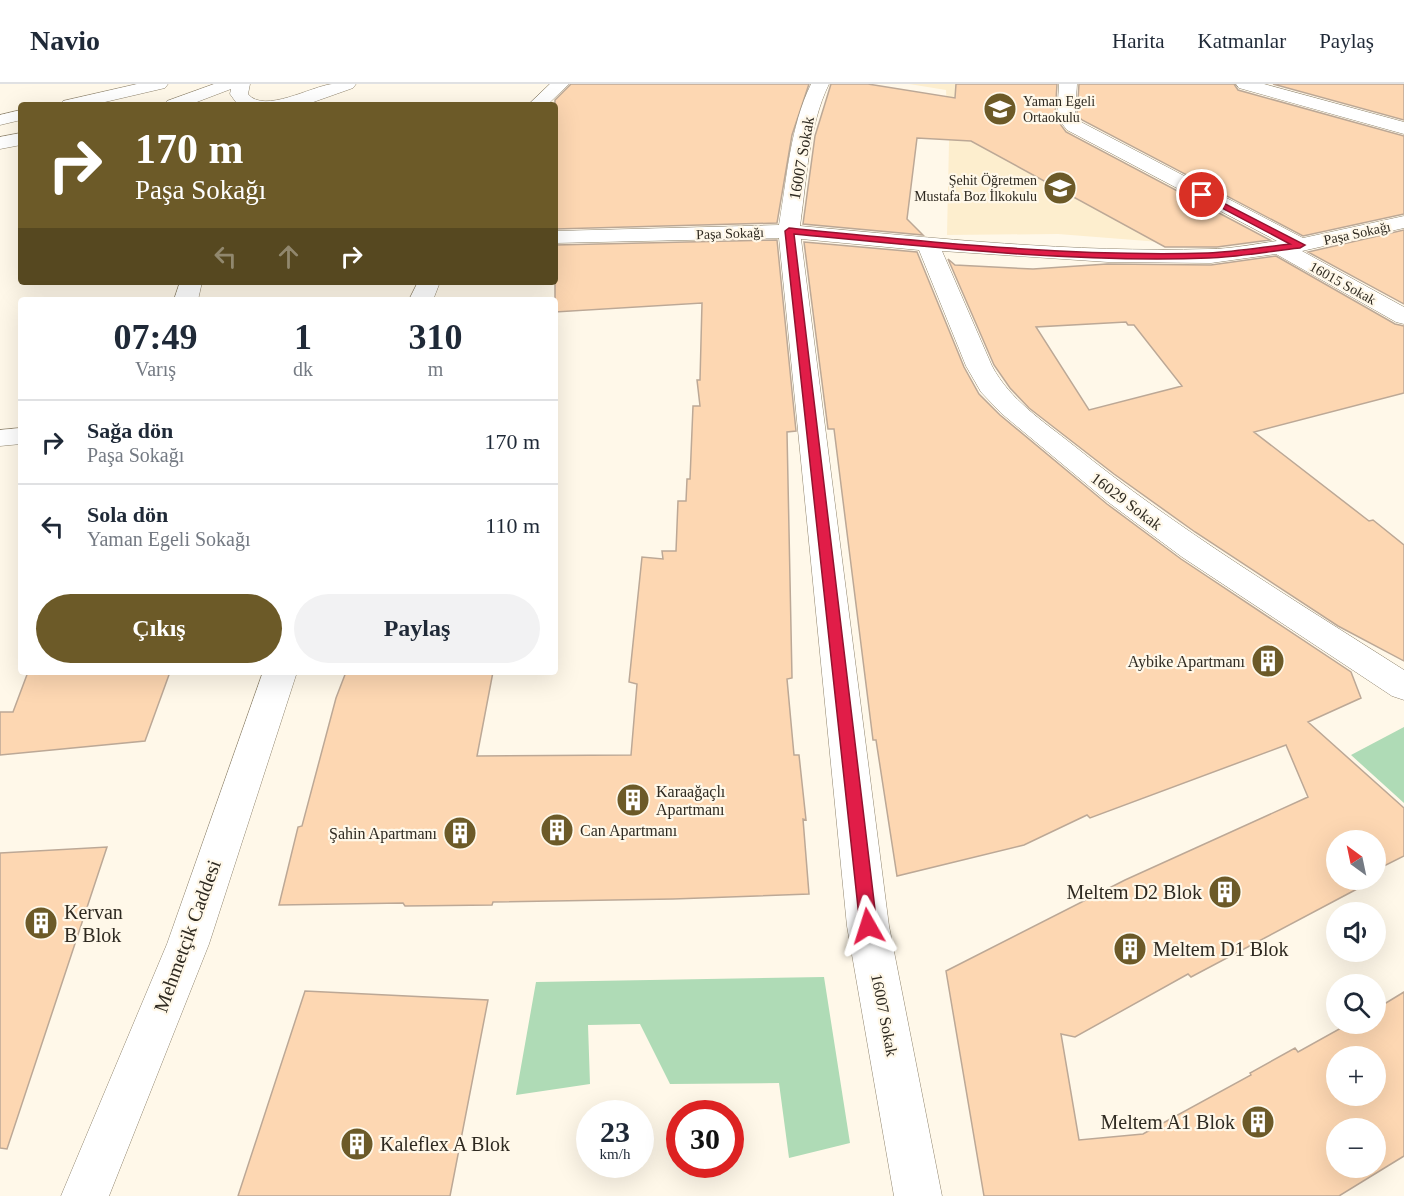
<!DOCTYPE html>
<html lang="tr">
<meta charset="utf-8">
<style>
:root{--surface:#fff;--page:#f2f2f3;--text:#1f2937;--muted:#747a83;--line:#e0e1e3;--accent:#6c5a28}
body{margin:0;font-family:Georgia,serif;background:var(--page);color:var(--text);height:100vh;display:flex;flex-direction:column;font-size:22px;white-space:nowrap}
*{box-sizing:border-box;margin:0}
p{font-size:20px;color:var(--muted)}
.icon{flex:none;width:33px;height:33px;fill:none;stroke:currentColor;stroke-width:2;stroke-linecap:round;stroke-linejoin:round}
.map{position:relative;flex:1;overflow:hidden}
.sheet{position:absolute;left:18px;top:213px;width:540px;height:378px;display:flex;flex-direction:column;background:var(--surface);border-radius:6px;box-shadow:0 6px 24px #0002}
.sheet>*{flex:none}
.guide{position:absolute;left:18px;top:18px;width:540px;height:183px;border-radius:6px;box-shadow:0 6px 24px #0002;background:#6c5a28;color:#fff;overflow:hidden}
.needle{width:39px;rotate:327deg}
.tools{position:absolute;left:1326px;top:746px;display:grid;gap:12px}
.tools a{display:grid;place-items:center;width:60px;height:60px;border-radius:50%;background:var(--surface);box-shadow:0 6px 24px #0002;font-size:30px}
.speed{position:absolute;left:576px;top:1016px;display:flex;gap:12px;font-size:30px;font-weight:700;text-align:center}
.speed>*{display:grid;place-content:center;width:78px;height:78px;border-radius:50%;background:var(--surface);box-shadow:0 6px 24px #0002;line-height:1}
.speed small{font-size:15px;font-weight:400}
.speed .limit{border:9px solid #d22;background:#fff;color:#111}
.pin{position:absolute;display:grid;place-items:center;width:51px;height:51px;color:#fff;margin:-26px;border:3px solid #fff;border-radius:50%;box-shadow:0 2px 6px #0007}
.me{position:absolute;width:66px;margin:-33px;rotate:354deg;stroke-linejoin:round;filter:drop-shadow(0 0 4px #0008)}
.turn{display:flex;align-items:center;gap:21px;height:126px;padding:0 18px;font-size:27px}
.turn .icon{width:78px;height:78px;stroke-width:2.5}
.turn b{display:block;font-size:42px;line-height:51px}
.lanes{display:flex;align-items:center;height:57px;padding:0 18px;background:#0003;justify-content:center;gap:30px;direction:ltr}
.lanes .off{opacity:.35}
.eta{display:flex;justify-content:space-evenly;align-items:center;height:102px;text-align:center}
.eta b{font-size:36px;font-weight:700;line-height:42px}
.action{display:flex;gap:12px;margin-top:auto;padding:12px 18px}
.action a{flex:1;height:69px;border-radius:36px;background:var(--accent);color:#fff;font-size:24px;font-weight:700;line-height:69px;text-align:center}
.action a+a{background:var(--page);color:var(--text)}
ul{padding:0;list-style:none}
li{display:flex;align-items:center;gap:18px;height:84px;padding:0 18px;border-top:2px solid var(--line)}
li div{flex:1}
li b{display:block;font-size:22px}
li em{font-style:normal}
header{display:flex;align-items:center;gap:36px;box-sizing:border-box;height:84px;padding:0 30px;background:var(--surface);border-bottom:2px solid var(--line)}
header strong{font-size:28px}
nav{display:flex;gap:33px;margin-inline-start:auto;font-size:21px}
.map>svg:first-child{display:block}
</style>
<header>
<strong>Navio</strong>
<nav><a>Harita</a><a>Katmanlar</a><a>Paylaş</a></nav>
</header>
<div class="map">
<svg width="1404" height="1112" viewBox="0 0 1404 1112">
<rect width="100%" height="100%" fill="#fff8e9"/>
<!-- built -->
<path fill="#fdeece" d="M909,0H1051L1054,37L1075,52L1249,144L1185,160L1058,150L947,151L949,58L946,6Z"/>
<!-- green -->
<path fill="#afdbb6" d="M1404,643V719L1351,671Z
M824,893L850,1059L789,1074L779,999L670,1000L640,940L588,941L590,1000L516,1011L536,898Z"/>
<!-- building -->
<path fill="#fdd7b2" stroke="#bca896" stroke-width="1.5" fill-rule="evenodd" d="M571,0H809L792,51L777,139L555,145V16Z
M831,0H868L955,14L956,0H1057L1055,33L1066,48L1270,156L1217,163H1165L971,57L917,54L907,135L923,151L803,140L815,52Z
M1079,0H1234L1238,6L1404,52V130L1303,152L1082,36L1077,31Z
M1273,0H1404V36Z
M1404,146V220L1308,168Z
M777,156L796,347L787,348L792,594L787,595L794,671H799L806,736L803,735L809,810L673,815L493,818L492,821L405,822L403,819L279,821L298,743L302,742L336,614L346,588H493L477,672L631,671L637,600L629,598L642,473L663,475L662,467H676L678,417H686L687,395H690L693,322H700L697,296H700L702,219L555,228V161Z
M804,158L917,168L964,283L979,310L1000,331L1107,420L1181,475L1351,588L1361,614L1308,638L1404,724V772L1376,786V756H1336V795H1357L1350,799L1357,805L1191,893L1188,890L1075,953L1061,950L1079,1056L1143,1050L1251,991L1250,989L1295,964L1298,968L1350,939H1376V925L1404,908V1072L1339,1112H984L946,887L1125,796L1308,713L1286,661L1090,734L1087,731L1024,761L897,792L876,656H873L834,345H828ZM1336,972H1376V1011H1336ZM1336,1044H1376V1083H1336Z
M1276,172L1395,240L1404,242V309L1254,348L1369,437L1373,436L1404,461V577L1338,542L1195,448L1114,390L1029,324L1010,304L994,281L948,175L955,181L1033,185L1107,180L1211,181ZM1126,238L1128,241H1134L1182,302L1089,326L1036,243Z
M28,588H170L145,657L0,671V628H13Z
M107,763L7,1065L0,1064V769Z
M305,907L488,916L450,1112H238Z"/>
<g fill="none" stroke-linecap="round" stroke-linejoin="round">
<!-- minor casing -->
<g stroke="#90856f" stroke-width="1">
<path id="minor" d="M214,0H250L248,10C264,30 312,2 332,0C340,0 348,0 356,0L353,4L305,21H238L230,10L231,5L189,21H164L167,17Z
M811,0H829C808,43 807,95 800,142C936,154 1073,169 1209,165C1231,165 1254,160 1277,157L1067,46L1057,33L1059,0H1077L1075,32L1081,38L1303,154L1404,132V144L1302,167L1404,223V240L1396,238L1276,170L1211,179L1108,178L942,167L992,282C1010,316 1043,337 1073,361C1177,445 1291,514 1404,586V616L1392,612L1182,473L1108,418L1001,329L981,308L966,282L919,166L801,155L889,842L942,1112H894L847,842L779,154L555,159V147L779,141C787,94 790,43 811,0Z
M1236,0H1264L1404,38V50L1239,4Z
M21,49V61L0,65V53Z
M180,198H202L198,216H174Z
M21,344V360L0,362V346Z"/>
</g>
<!-- tertiary casing -->
<g stroke="#90856f" stroke-width="1">
<path id="tertiary" d="M137,0H168L165,4L92,21H60L63,17Z
M21,26V36L0,41V31Z"/>
</g>
<!-- secondary casing -->
<g stroke="#90856f" stroke-width="1">
<path id="secondary" d="M550,0H569L547,21H528Z
M418,198H440L433,216H409Z
M263,588H297L209,860L109,1112H61L167,860Z"/>
</g>
<!-- minor -->
<use href="#minor" fill="#fff" fill-rule="evenodd"/>
<!-- tertiary -->
<use href="#tertiary" fill="#fff" fill-rule="evenodd"/>
<!-- secondary -->
<use href="#secondary" fill="#fff" fill-rule="evenodd"/>
</g>
<!-- route -->
<path fill="#e11d48" stroke="#92132f" stroke-width="1.5" d="M1202,108L1305,161L1300,164C1270,167 1239,173 1209,174C1073,179 930,163 794,150L877,842L874,848L868,850L862,848L860,842L785,147L789,144C928,158 1069,173 1208,169C1236,168 1263,163 1290,160L1199,112L1198,111Z"/>
<!-- icons -->
<defs>
<g id="school-disc" transform="scale(1.725)"><circle r="9.5" fill="#6c5a28" stroke="#fff8e9"/><path d="M0-5L7-2L0 1L-7-2ZM-4 1L0 2.5L4 1V4Q0 6-4 4Z" fill="#fff"/></g>
<g id="building-disc" transform="scale(1.725)"><circle r="9.5" fill="#6c5a28" stroke="#fff8e9"/><path d="M-4-6H4V6H1V3H-1V6H-4ZM-2.5-4.3h1.7v1.8h-1.7ZM.8-4.3h1.7v1.8H.8ZM-2.5-1h1.7V.8h-1.7ZM.8-1h1.7V.8H.8Z" fill="#fff"/></g>
</defs>
<g fill-rule="evenodd">
<use href="#school-disc" x="1000" y="25"/>
<use href="#school-disc" x="1060" y="104"/>
<use href="#building-disc" x="1268" y="577"/>
<use href="#building-disc" x="633" y="716"/>
<use href="#building-disc" x="557" y="746"/>
<use href="#building-disc" x="460" y="749"/>
<use href="#building-disc" x="1225" y="808"/>
<use href="#building-disc" x="41" y="839"/>
<use href="#building-disc" x="1130" y="865"/>
<use href="#building-disc" x="1258" y="1038"/>
<use href="#building-disc" x="357" y="1060"/>
</g>
<g text-anchor="middle" stroke-width="4.5" stroke-linejoin="round" paint-order="stroke">
<!-- far-poi labels -->
<g font-size="14" fill="#2f2a21" stroke="#fff8e9" text-anchor="start">
<text x="1023" y="22">Yaman Egeli<tspan x="1023" dy="16">Ortaokulu</tspan></text>
<text x="1037" y="101" text-anchor="end">Şehit Öğretmen<tspan x="1037" dy="16">Mustafa Boz İlkokulu</tspan></text>
</g>
<!-- far-street labels -->
<g font-size="14" fill="#2f2a21" stroke="#fff8e9">
<text transform="translate(730 149) rotate(-2)" y="5">Paşa Sokağı</text>
<text transform="translate(1357 149) rotate(-12)" y="5">Paşa Sokağı</text>
<text transform="translate(1343 199) rotate(29)" y="5">16015 Sokak</text>
</g>
<!-- street labels -->
<g font-size="16" fill="#2f2a21" stroke="#fff8e9">
<text transform="translate(801 74) rotate(-80)" y="6">16007 Sokak</text>
<text transform="translate(1127 417) rotate(37)" y="6">16029 Sokak</text>
<text transform="translate(885 931) rotate(79)" y="6">16007 Sokak</text>
</g>
<!-- poi labels -->
<g font-size="16" fill="#2f2a21" stroke="#fff8e9" text-anchor="end">
<text x="1245" y="583">Aybike Apartmanı</text>
<text x="656" y="713" text-anchor="start">Karaağaçlı<tspan x="656" dy="18">Apartmanı</tspan></text>
<text x="580" y="752" text-anchor="start">Can Apartmanı</text>
<text x="437" y="755">Şahin Apartmanı</text>
</g>
<!-- near-poi labels -->
<g font-size="20" fill="#2f2a21" stroke="#fff8e9" text-anchor="start">
<text x="1202" y="815" text-anchor="end">Meltem D2 Blok</text>
<text x="64" y="835">Kervan<tspan x="64" dy="23">B Blok</tspan></text>
<text x="1153" y="872">Meltem D1 Blok</text>
<text x="1235" y="1045" text-anchor="end">Meltem A1 Blok</text>
<text x="380" y="1067">Kaleflex A Blok</text>
</g>
<!-- near-street labels -->
<g font-size="20" fill="#2f2a21" stroke="#fff8e9">
<text transform="translate(187 852) rotate(-70)" y="7">Mehmetçik Caddesi</text>
</g>
</g>
</svg>
<div class="tools">
<a><svg class="needle" viewBox="-14 -14 28 28"><path d="M0-13l5 13h-10z" fill="#e53935"/><path d="M0 13l5-13h-10z" fill="#747a83"/></svg></a>
<a><svg class="icon" aria-label="sound" viewBox="0 0 24 24"><path d="M4 9h4l5-4v14l-5-4H4zM17 9q2 3 0 6"/></svg></a>
<a><svg class="icon" aria-label="search" viewBox="0 0 24 24"><circle cx="10" cy="10" r="6"/><path d="M15 15l6 6"/></svg></a>
<a>+</a>
<a>−</a>
</div>
<div class="speed"><div>23<small>km/h</small></div><div class="limit">30</div></div>
<div class="pin" style="left:1202px;top:111px;background:#d93025"><svg class="icon" aria-label="arrive" viewBox="0 0 24 24"><path d="M6 21V4h12l-3 4 3 4H6"/></svg></div>
<svg class="me" style="left:868px;top:842px" viewBox="-20 -20 40 40"><path d="M0-17L14 15 0 8-14 15z" fill="#e11d48" stroke="#fff" stroke-width="4"/></svg>
<div class="guide">
<div class="turn"><svg class="icon" aria-label="right" viewBox="0 0 24 24"><path d="M7 20v-9h11M14 6l5 5-5 5"/></svg><div><b>170 m</b>Paşa Sokağı</div></div>
<div class="lanes"><svg class="icon off" aria-label="left" viewBox="0 0 24 24"><path d="M17 20v-9H6M10 6l-5 5 5 5"/></svg><svg class="icon off" aria-label="ahead" viewBox="0 0 24 24"><path d="M12 20V5M6 11l6-6 6 6"/></svg><svg class="icon" aria-label="right" viewBox="0 0 24 24"><path d="M7 20v-9h11M14 6l5 5-5 5"/></svg></div>
</div>
<section class="sheet">
<div class="eta">
<div><b>07:49</b><p>Varış</p></div>
<div><b>1</b><p>dk</p></div>
<div><b>310</b><p>m</p></div>
</div>
<ul>
<li><svg class="icon" aria-label="right" viewBox="0 0 24 24"><path d="M7 20v-9h11M14 6l5 5-5 5"/></svg><div><b>Sağa dön</b><p>Paşa Sokağı</p></div><em>170 m</em></li>
<li><svg class="icon" aria-label="left" viewBox="0 0 24 24"><path d="M17 20v-9H6M10 6l-5 5 5 5"/></svg><div><b>Sola dön</b><p>Yaman Egeli Sokağı</p></div><em>110 m</em></li>
</ul>
<div class="action"><a>Çıkış</a><a>Paylaş</a></div>
</section>
</div>
